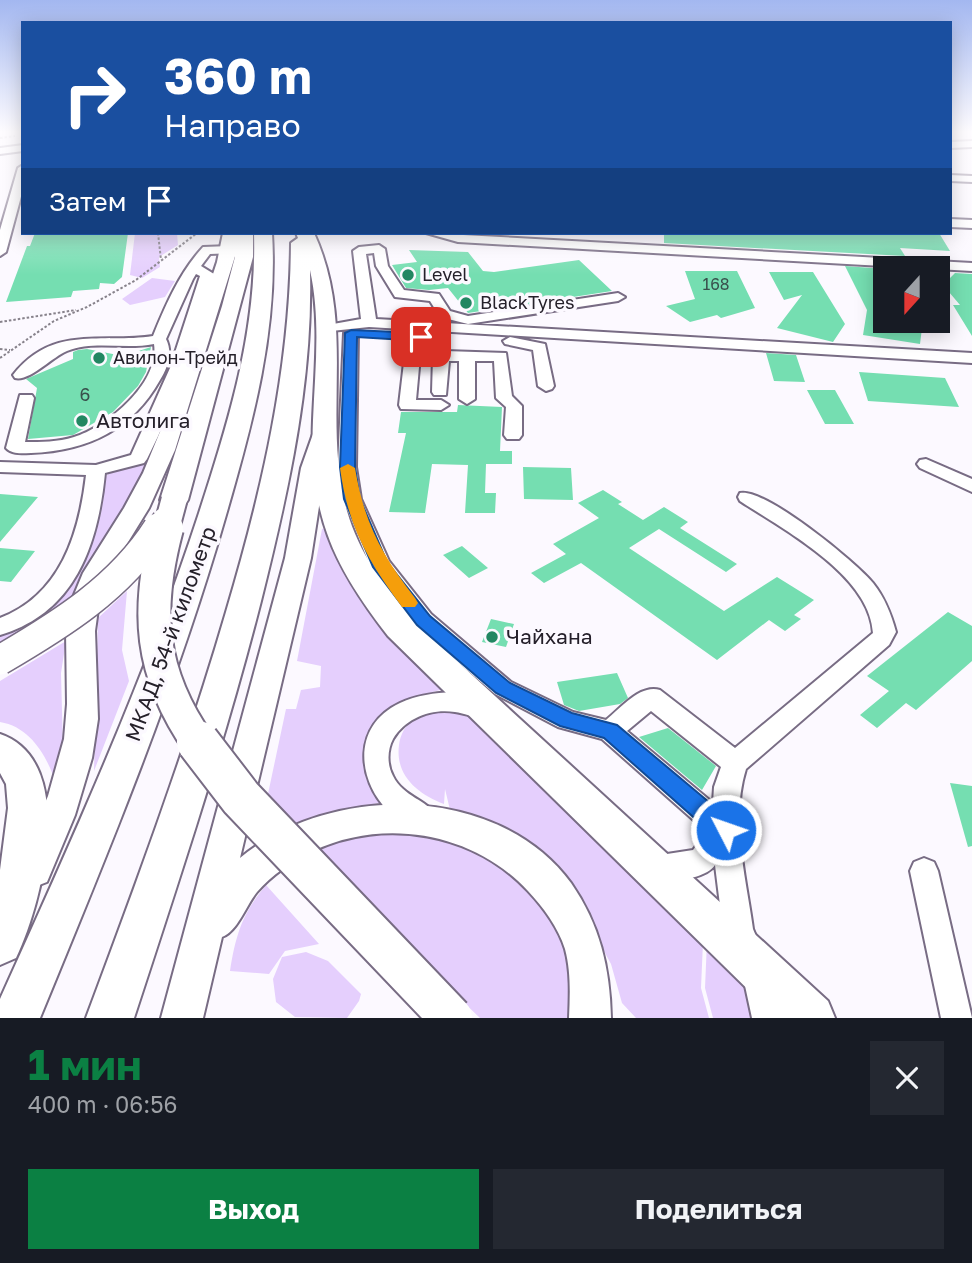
<!DOCTYPE html>
<html lang="ru">
<meta charset="utf-8">
<style>
:root{--surface:#171b24;--page:#242831;--text:#f1f3f6;--muted:#9ea1a6;--accent:#0b8043}
body{margin:0;font-family:"Golos Text",sans-serif;background:var(--page);color:var(--text);height:100vh;display:flex;flex-direction:column;font-size:26px;white-space:nowrap}
*{box-sizing:border-box;margin:0}
p{font-size:23px;color:var(--muted)}
.icon{flex:none;width:38px;height:38px;fill:none;stroke:currentColor;stroke-width:2;stroke-linecap:round;stroke-linejoin:round}
.map{position:relative;height:1018px;overflow:hidden}
.details{display:flex;flex-direction:column;background:var(--surface);flex:1}
.details>*{flex:none}
.top-card{position:absolute;left:21px;top:21px;width:931px;height:214px;border-radius:0px;box-shadow:0 4px 18px #0003;background:#1a4fa0;color:#fff;overflow:hidden}
.needle{width:46px;rotate:201deg}
.buttons{position:absolute;left:873px;top:256px;display:grid;gap:14px}
.buttons a{display:grid;place-items:center;width:77px;height:77px;border-radius:0px;background:var(--surface);box-shadow:0 4px 18px #0003;font-size:35px}
.pin{position:absolute;display:grid;place-items:center;width:60px;height:60px;color:#fff;margin:-30px;border-radius:14px;box-shadow:0 4px 10px #0006}
.me{position:absolute;width:77px;margin:-38px;rotate:311deg;stroke-linejoin:round;filter:drop-shadow(0 0 5px #0008)}
.turn{display:flex;align-items:center;gap:24px;height:147px;padding:0 28px;font-size:32px}
.turn .icon{width:91px;height:91px;stroke-width:2.5}
.turn b{display:block;font-size:49px;line-height:60px}
.then{display:flex;align-items:center;height:66px;padding:0 28px;background:#0003;gap:14px;font-size:26px}
.round{display:grid;place-items:center;flex:none;width:74px;height:74px;border-radius:0px;background:var(--page)}
.head{display:flex;align-items:center;justify-content:space-between;height:119px;padding:0 28px}
h1{font-size:42px;font-weight:700;line-height:52px;color:var(--accent)}
.action{display:flex;gap:14px;margin-top:auto;padding:14px 28px}
.action a{flex:1;height:80px;border-radius:0px;background:var(--accent);color:#fff;font-size:28px;font-weight:700;line-height:80px;text-align:center}
.action a+a{background:var(--page);color:var(--text)}
.map>svg:first-child{display:block}
</style>
<div class="map">
<svg width="972" height="1018" viewBox="0 0 972 1018">
<rect width="100%" height="100%" fill="#fcf9ff"/>
<!-- green -->
<path fill="#e5cffd" d="M135,233H177L178,245L159,257L160,267L142,278L130,275Z
M152,278L175,281L165,297L130,305L122,299Z
M149,458L137,487L72,604L0,653V634C49,608 77,589 91,533C96,514 99,493 107,475L115,469Z
M329,527L448,688C414,696 402,702 379,728L385,802C349,807 320,820 289,837L265,808L286,709H296L301,690L320,687L321,666L297,661L322,529Z
M127,591L122,650L129,681L94,771L98,618Z
M66,641L61,673L63,748L56,783C47,757 31,727 0,722V681Z
M456,705L481,721L478,725L516,755L703,942L701,988L709,1018H636L622,1003L611,964L582,911L451,814L445,789L444,804C418,794 395,776 399,745C400,735 406,724 414,718C427,709 441,707 456,705Z
M408,826L507,859L566,930L578,1018H480L307,852L337,837Z
M266,885L319,944L285,951L269,974L230,971C236,934 242,914 266,885Z
M707,941L745,968L754,1018H713L705,988Z
M306,952L328,961L361,994L359,1001L347,1018L295,1017L276,1002L273,979L282,957Z"/>
<!-- building -->
<path fill="#75deb1" d="M35,233H128L122,277L114,284L100,283L99,289L73,291L71,297L6,302L27,246H30Z
M664,233H939L950,251L900,248L905,256L664,243Z
M409,250L468,252L483,271L494,272L579,260L612,291L468,313L448,288L429,290L406,288L392,265L417,262Z
M845,266L886,269V320H923L920,344L863,335L867,310Z
M685,271H737L755,308L721,318L717,315L690,322L666,306L695,299Z
M769,272H813L845,324L833,342L777,328L802,295L784,300Z
M955,273L972,274V336L953,305H960L943,285Z
M151,347L146,372L138,386L113,412L73,435L28,439L37,388L26,379L73,359V352L78,350L87,349L123,356Z
M766,353L796,355L805,382L774,381Z
M859,372L945,378L959,407L868,401Z
M807,390H835L854,424H825Z
M458,405L502,407L500,451H512V464H486L485,493H496L495,513H465L468,465L432,464L425,513L389,512L406,433H398L401,412H457Z
M523,467L571,468L573,500L524,499Z
M603,490L622,502L618,504L643,520L664,507L688,522L680,528L737,564L726,572L659,529L629,548L724,611L777,577L814,600L794,615L801,619L785,631L769,620L717,660L581,563L544,583L531,573L566,554L553,544L599,518L578,503Z
M0,494L38,497L0,542Z
M462,546L488,568L469,578L443,555Z
M0,548L35,551L11,582L0,581Z
M948,612L972,626V661L916,710L906,703L877,728L860,715L889,691L867,676Z
M491,619L514,624L506,647L482,642Z
M617,673L628,698L620,704L579,711L564,705L557,682Z
M668,728L716,766L702,790L639,737Z
M950,783L972,786V846L968,847Z"/>
<g fill="none" stroke-linecap="round" stroke-linejoin="round">
<!-- minor casing -->
<g stroke="#786c84" stroke-width="4">
<path id="minor" d="M972,141V147L950,148V142Z
M23,145V151L0,154V148Z
M23,165V189L6,252L0,256V230L18,168Z
M950,175L972,176V182L950,181Z
M950,219L972,220V228L950,227Z
M426,233L972,263V271L458,242Z
M379,245L385,249L388,266L404,290L439,294L450,311L468,316L618,293L625,297L618,301L468,324L440,317L430,301L395,297L376,266L374,253L366,254L376,319L972,353V363L369,327L322,332L320,329L322,326L361,319L353,251L359,247Z
M230,246L236,250L234,253L210,254L201,266L214,274C197,338 177,400 147,459L144,463L105,473C98,545 75,613 0,635V618C60,595 79,535 86,475L0,472V462L96,465L131,455L170,368L200,276L196,274L193,279L166,339C173,353 168,367 160,380C132,430 87,451 31,453C22,453 13,455 6,448L20,395H32L34,398L25,442C41,442 58,442 74,437C107,427 160,383 154,344C125,350 94,340 67,351C52,357 29,382 15,378L13,375C53,324 101,344 153,336C166,304 180,272 203,247Z
M351,329L358,333L356,467L361,499L389,561L431,614L511,682L573,712L606,720C621,708 640,684 660,690L735,748L873,633C870,575 784,530 740,501L738,497L740,493C764,487 856,562 873,583C885,598 891,614 896,632L889,645L746,769C730,820 746,877 753,929L758,941L754,952L743,956L732,952L723,929L715,865C707,877 681,881 667,880C661,880 652,875 646,872L642,863L646,854L656,850L667,854L693,850L707,832L602,739L558,727L495,694L415,626L387,591L369,563L343,499L338,467L344,333ZM651,711L721,767L714,787L713,803L627,731Z
M421,333L426,334L445,351L506,353L512,396L522,406V435L519,439H507L504,435L506,407L496,398L494,361H475V399L467,404L459,399V361H449L446,395H434L432,392L433,357L421,345L416,400H441L449,405L441,410L401,409L399,405L407,337L409,334Z
M510,337L545,344L554,386L552,389L546,391L538,386L533,350L505,344L503,341Z
M926,459L972,479V492L920,468L917,464L920,460Z
M453,692L487,701L490,708L487,715C475,719 467,714 455,712C432,708 405,718 393,739C387,750 387,765 393,776C403,797 428,800 436,816L432,824L422,828C411,824 397,820 388,811C356,778 353,725 400,703C417,695 434,693 453,692Z
M924,858L934,862L938,871L972,1018H941L910,871L914,862Z
M760,965L771,970L784,1018H752L744,981L749,970Z"/>
</g>
<!-- major casing -->
<g stroke="#786c84" stroke-width="4">
<path id="major" d="M223,233H239L236,253L175,450L149,508L109,573L99,602L95,631L98,719L92,758L75,815L47,882L34,887L21,882L16,870L48,796L64,739L67,704L66,631L71,602L83,573L124,508L143,473L162,427L217,262Z
M324,427L332,429L335,434L325,468L311,558L240,858C330,783 498,783 571,883C600,925 610,968 611,1018H569C570,995 571,971 565,949C558,927 543,907 528,891C474,833 385,817 313,851C293,860 271,876 257,892C246,905 238,931 222,937L203,1018H161L285,558L301,468L313,434L316,429Z"/>
</g>
<!-- highway casing -->
<g stroke="#786c84" stroke-width="4">
<path id="highway" d="M235,233H253V257L188,500L184,506L174,508L164,506L160,500L222,306L235,257Z
M254,233H272C278,330 253,422 226,515C177,686 108,853 40,1018H0V999C72,840 145,679 199,513C229,421 257,330 254,233Z
M296,233H314C357,327 321,417 347,511C359,553 384,587 412,620L828,1001L835,1018H777L388,636C332,564 309,513 313,420C315,370 321,320 310,270C313,382 288,493 261,601C225,742 179,880 134,1018H86C136,884 186,749 226,612C262,491 290,370 291,243L298,238Z
M0,734C79,761 42,904 16,958L0,965V870L8,808L6,784L0,773Z"/>
</g>
<!-- path -->
<path stroke="#87828b" stroke-width="2" stroke-dasharray="2.5 2" stroke-linecap="butt" d="M0,138L15,136
M158,233L161,260
M404,308L418,313
M0,322L76,310
M0,349L10,350
M0,358L54,321L87,307L136,280L197,233"/>
<!-- minor -->
<use href="#minor" fill="#fff" fill-rule="evenodd"/>
<!-- major -->
<use href="#major" fill="#fff" fill-rule="evenodd"/>
<!-- highway -->
<use href="#highway" fill="#fff" fill-rule="evenodd"/>
<!-- major-bridge-far1 casing -->
<g stroke="#786c84" stroke-width="25" stroke-linecap="butt">
<path id="major-bridge-far1" d="M157,530L164,519"/>
</g>
<!-- major-bridge casing -->
<g stroke="#786c84" stroke-width="32" stroke-linecap="butt">
<path id="major-bridge" d="M0,660C60,625 120,588 158,528"/>
</g>
<!-- highway-bridge-far2 casing -->
<g stroke="#786c84" stroke-width="29" stroke-linecap="butt">
<path id="highway-bridge-far2" d="M166,530L174,500"/>
</g>
<!-- highway-bridge-far1 casing -->
<g stroke="#786c84" stroke-width="36" stroke-linecap="butt">
<path id="highway-bridge-far1" d="M167,528C145,610 149,673 199,744"/>
</g>
<!-- highway-bridge casing -->
<g stroke="#786c84" stroke-width="46" stroke-linecap="butt">
<path id="highway-bridge" d="M198,742L241,798L451,1018"/>
</g>
<!-- major-bridge-far1 -->
<use href="#major-bridge-far1" stroke="#fff" stroke-width="22"/>
<!-- major-bridge -->
<use href="#major-bridge" stroke="#fff" stroke-width="29"/>
<!-- highway-bridge-far2 -->
<use href="#highway-bridge-far2" stroke="#fff" stroke-width="25"/>
<!-- highway-bridge-far1 -->
<use href="#highway-bridge-far1" stroke="#fff" stroke-width="32"/>
<!-- highway-bridge -->
<use href="#highway-bridge" stroke="#fff" stroke-width="42"/>
</g>
<!-- sky -->
<linearGradient id="sky" x2="0" y2="1"><stop stop-color="#a3b7f0"/><stop offset="0.48" stop-color="#fefcff"/><stop offset="1" stop-color="#fefcff" stop-opacity="0"/></linearGradient>
<rect width="972" height="275" fill="url(#sky)"/>
<!-- route -->
<path fill="#1a73e8" stroke="#114b97" stroke-width="2" d="M351,330L421,333L427,337L421,341L357,337L355,467L360,499L387,562L430,616L510,683L572,713L617,725L734,823L737,830L734,838L726,841L717,838L604,738L560,726L496,693L417,625L373,567L344,499L340,467L345,333Z"/>
<!-- slow -->
<path fill="#f59e0b" d="M348,464L355,468C364,523 382,555 415,598L418,603L415,607H402C368,561 348,527 340,468Z"/>
<!-- markers -->
<g fill="#228762" stroke="#fcf9ff" stroke-width="2.5">
<circle cx="408" cy="275" r="7"/>
<circle cx="466" cy="303" r="7"/>
<circle cx="99" cy="358" r="7"/>
<circle cx="82" cy="421" r="7"/>
<circle cx="492" cy="637" r="7"/>
</g>
<g text-anchor="middle" stroke-width="7" stroke-linejoin="round" paint-order="stroke">
<!-- far-number labels -->
<g font-size="16" fill="#39504c">
<text x="716" y="290">168</text>
</g>
<!-- far-poi labels -->
<g font-size="18" fill="#25202a" stroke="#fcf9ff" text-anchor="start">
<text x="422" y="281">Level</text>
<text x="480" y="309">BlackTyres</text>
<text x="113" y="364">Авилон-Трейд</text>
</g>
<!-- number labels -->
<g font-size="18" fill="#39504c">
<text x="85" y="401">6</text>
</g>
<!-- poi labels -->
<g font-size="21" fill="#25202a" stroke="#fcf9ff" text-anchor="start">
<text x="96" y="428">Автолига</text>
<text x="506" y="644">Чайхана</text>
</g>
<!-- street labels -->
<g font-size="21" fill="#25202a" stroke="#fcf9ff">
<text transform="translate(171 634) rotate(-70)" y="7">МКАД, 54-й километр</text>
</g>
</g>
</svg>
<div class="buttons">
<a><svg class="needle" viewBox="-14 -14 28 28"><path d="M0-13l5 13h-10z" fill="#e53935"/><path d="M0 13l5-13h-10z" fill="#9ea1a6"/></svg></a>
</div>
<div class="pin" style="left:421px;top:337px;background:#d93025"><svg class="icon" aria-label="arrive" viewBox="0 0 24 24"><path d="M6 21V4h12l-3 4 3 4H6"/></svg></div>
<svg class="me" style="left:726px;top:830px" viewBox="-20 -20 40 40"><circle r="17" fill="#1a73e8" stroke="#fff" stroke-width="3"/><path d="M0-11L8 9 0 5-8 9z" fill="#fff"/></svg>
<div class="top-card">
<div class="turn"><svg class="icon" aria-label="right" viewBox="0 0 24 24"><path d="M7 20v-9h11M14 6l5 5-5 5"/></svg><div><b>360 m</b>Направо</div></div>
<div class="then">Затем<svg class="icon" aria-label="arrive" viewBox="0 0 24 24"><path d="M6 21V4h12l-3 4 3 4H6"/></svg></div>
</div>
</div>
<section class="details">
<div class="head"><div><h1>1 мин</h1><p>400 m · 06:56</p></div><a class="round"><svg class="icon" aria-label="close" viewBox="0 0 24 24"><path d="M6 6l12 12M18 6L6 18"/></svg></a></div>
<div class="action"><a>Выход</a><a>Поделиться</a></div>
</section>
